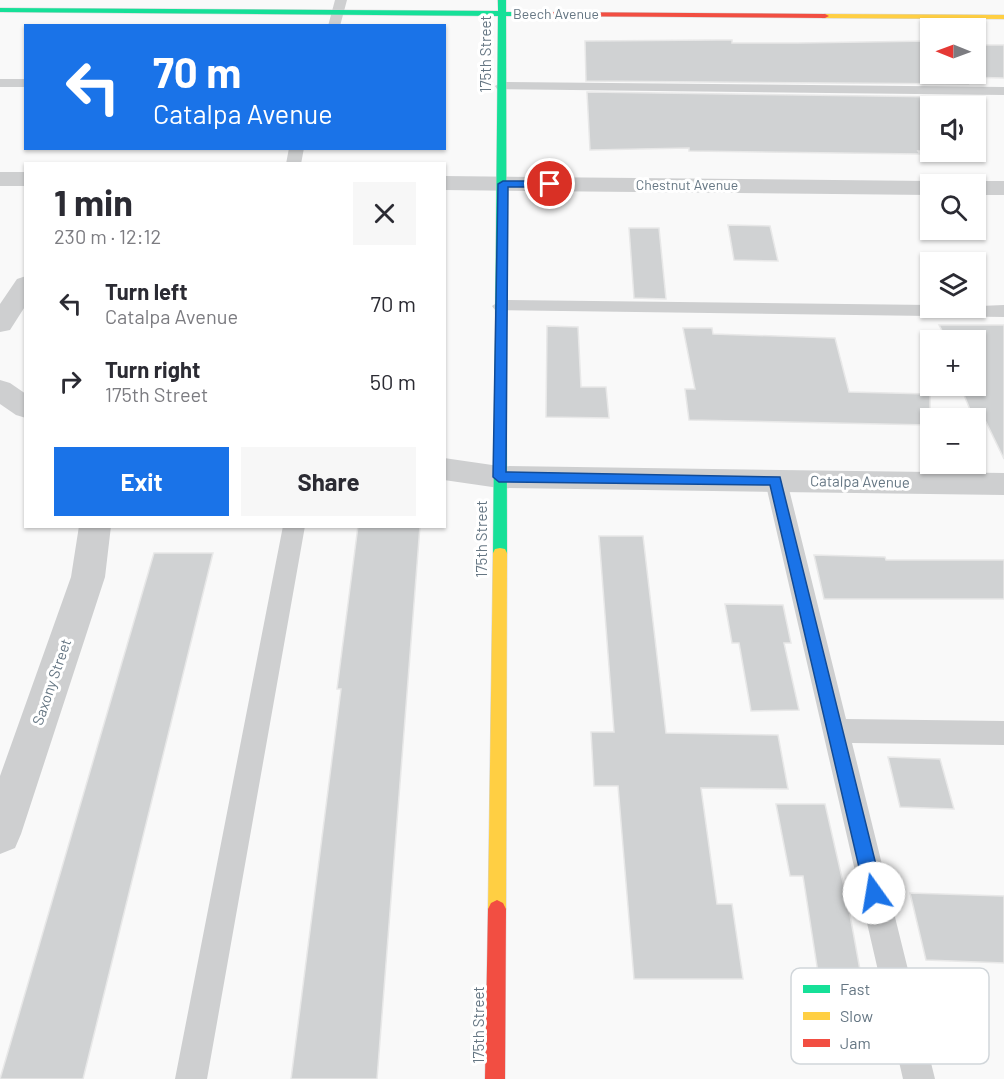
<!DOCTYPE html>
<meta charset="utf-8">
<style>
:root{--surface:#fff;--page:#f7f7f7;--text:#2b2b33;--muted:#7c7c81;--accent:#1a73e8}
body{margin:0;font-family:Barlow,sans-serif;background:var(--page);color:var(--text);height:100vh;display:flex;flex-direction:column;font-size:22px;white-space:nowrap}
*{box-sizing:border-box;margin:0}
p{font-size:20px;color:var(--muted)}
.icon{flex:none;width:33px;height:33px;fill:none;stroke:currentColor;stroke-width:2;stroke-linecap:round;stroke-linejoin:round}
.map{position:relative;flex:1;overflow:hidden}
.panel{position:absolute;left:24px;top:162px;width:422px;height:366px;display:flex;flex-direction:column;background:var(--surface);border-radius:0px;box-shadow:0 2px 4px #0004}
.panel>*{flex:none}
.banner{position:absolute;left:24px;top:24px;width:422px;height:126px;border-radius:0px;box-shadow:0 2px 4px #0004;background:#1a73e8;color:#fff;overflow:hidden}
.needle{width:39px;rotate:271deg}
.buttons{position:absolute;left:920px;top:18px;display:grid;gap:12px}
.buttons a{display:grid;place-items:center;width:66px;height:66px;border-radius:0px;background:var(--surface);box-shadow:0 2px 4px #0004;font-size:30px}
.pin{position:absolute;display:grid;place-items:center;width:51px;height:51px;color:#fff;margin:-26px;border:3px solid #fff;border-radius:50%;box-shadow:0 2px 6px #0007}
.me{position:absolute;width:66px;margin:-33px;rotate:347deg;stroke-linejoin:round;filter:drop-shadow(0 0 4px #0008)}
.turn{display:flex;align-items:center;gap:21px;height:126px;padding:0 30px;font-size:27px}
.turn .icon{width:78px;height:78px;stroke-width:2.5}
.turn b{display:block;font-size:42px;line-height:51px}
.round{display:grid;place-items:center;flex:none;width:63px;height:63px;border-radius:0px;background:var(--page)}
.summary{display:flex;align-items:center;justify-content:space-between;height:102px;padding:0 30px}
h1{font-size:36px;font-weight:700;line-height:45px}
.cta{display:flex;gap:12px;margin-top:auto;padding:12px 30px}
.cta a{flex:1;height:69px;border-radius:0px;background:var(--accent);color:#fff;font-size:24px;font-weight:700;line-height:69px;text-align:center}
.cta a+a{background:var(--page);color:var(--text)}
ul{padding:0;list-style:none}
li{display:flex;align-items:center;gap:18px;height:78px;padding:0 30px}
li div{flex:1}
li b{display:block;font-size:22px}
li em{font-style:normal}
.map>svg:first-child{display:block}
</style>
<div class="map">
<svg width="1004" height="1079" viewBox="0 0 1004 1079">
<rect width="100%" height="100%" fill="#f9f9f9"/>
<!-- building -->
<path fill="#d0d2d3" stroke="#e8e8e8" stroke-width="1.5" d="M716,40H732V43H797L930,41V74H975V45H1004V78L963,77L968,84L586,81L585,41Z
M587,92L947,97L952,106H930V151H918L920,154L689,151V148L590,150Z
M728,225L770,226L778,261L734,260Z
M629,228H659L666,299L634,298Z
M939,325H1004V459L986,422H975L962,390H971L968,386H975V340H947Z
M547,326L578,327L581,387H606L609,418L546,417Z
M683,328H712L713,334L835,338L849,392L930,394V425L689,420L685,389H695Z
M358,526H420L377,1079H291L341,689H337Z
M599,536H643L666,733L778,735L788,789L701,788L717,904H732L743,979H634L618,786H594L591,732H614Z
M154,553H213L83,1079H0Z
M814,555L885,557L886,560H1004V599H824Z
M725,604L783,605L791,643H784L799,710L751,711L739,643H732Z
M888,757L940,759L954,809L900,807Z
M776,804H825L848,904L862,981L819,979L803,876H790Z
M910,893L1004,896V963L926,960Z"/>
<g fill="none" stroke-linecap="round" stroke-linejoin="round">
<!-- fast casing -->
<g stroke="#d5d6d7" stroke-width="1">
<path id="fast" d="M498,0H506V12H542L546,14L542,16H506L507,553L505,557H495L493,553L498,16L0,12V8L498,11Z"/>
</g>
<!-- slow casing -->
<g stroke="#d5d6d7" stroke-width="1">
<path id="slow" d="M825,14L1004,15V19L822,18L821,16Z
M500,548L505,549L507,553L506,909L503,915L497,918L491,915L488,909L493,553L495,549Z"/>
</g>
<!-- jam casing -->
<g stroke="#d5d6d7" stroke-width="1">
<path id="jam" d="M542,12L825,14L829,16L825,18L539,16V12Z
M497,900L503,903L506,909L505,1079H485L488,909L491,903Z"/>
</g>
<!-- lane -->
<path fill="#cecfd0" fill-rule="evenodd" d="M335,0H347L340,26H328Z
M0,79H26V87H0Z
M502,82L1004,87V95L497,89L495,86Z
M289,148H304L301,164H286Z
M501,300L930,305V308L1004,305V317L495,310L492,306Z
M776,473L784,476L787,481L846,719L1004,721V745L852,743L935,1079H903L765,481L768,476Z
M283,526H305L207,1079H175Z"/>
<!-- street -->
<path fill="#cecfd0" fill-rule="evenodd" d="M0,172H26V186H0Z
M444,176L930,181L939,184H930V195L444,190Z
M975,181H1004V195H975V184H966Z
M26,276V305L10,330L0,332V304L17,279Z
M0,380L10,383L26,394V418L16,415L0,404Z
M444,458L499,466L1004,473V495L499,488L444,480Z
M79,526H111L105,577L21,834L15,848L0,854V776L71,577Z"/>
<!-- fast -->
<use href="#fast" fill="#16e098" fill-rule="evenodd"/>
<!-- slow -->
<use href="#slow" fill="#ffcf43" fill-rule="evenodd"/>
<!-- jam -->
<use href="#jam" fill="#f24e42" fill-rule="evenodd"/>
</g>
<!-- route -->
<path fill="#1a73e8" stroke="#114b97" stroke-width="1.5" d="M503,181H550L555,184L550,187H508L506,472L780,477L883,893L880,900L874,902L868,900L865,893L770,485L499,482L493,477L498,184Z"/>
<g text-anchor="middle" stroke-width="6" stroke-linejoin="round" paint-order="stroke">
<!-- far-street labels -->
<g font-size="14" fill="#657683" stroke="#fff">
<text x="556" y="19">Beech Avenue</text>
<text x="687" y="190">Chestnut Avenue</text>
</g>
<!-- street labels -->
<g font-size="15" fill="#657683" stroke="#fff">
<text transform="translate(486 54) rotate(-90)" y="5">175th Street</text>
<text transform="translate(860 482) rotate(1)" y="5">Catalpa Avenue</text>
<text transform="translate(482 539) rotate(-90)" y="5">175th Street</text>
<text transform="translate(52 682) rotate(-71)" y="5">Saxony Street</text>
<text transform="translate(479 1025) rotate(-90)" y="5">175th Street</text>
</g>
</g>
<!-- legend -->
<rect x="791" y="968" width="198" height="96" rx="9" fill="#fff" stroke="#d1d6da" stroke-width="1.5"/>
<rect x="803" y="985" width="27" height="8" fill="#16e098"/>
<rect x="803" y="1012" width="27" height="8" fill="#ffcf43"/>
<rect x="803" y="1039" width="27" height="8" fill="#f24e42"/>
<g font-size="16" fill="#657683">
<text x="840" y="995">Fast</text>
<text x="840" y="1022">Slow</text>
<text x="840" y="1049">Jam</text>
</g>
</svg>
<div class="buttons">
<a><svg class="needle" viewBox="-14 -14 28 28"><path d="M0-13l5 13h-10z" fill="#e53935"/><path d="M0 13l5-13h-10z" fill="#7c7c81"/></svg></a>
<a><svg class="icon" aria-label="sound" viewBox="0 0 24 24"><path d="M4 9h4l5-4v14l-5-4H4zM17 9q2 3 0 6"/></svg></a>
<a><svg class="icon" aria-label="search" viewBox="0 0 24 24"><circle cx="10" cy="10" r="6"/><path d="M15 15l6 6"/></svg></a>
<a><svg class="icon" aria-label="layers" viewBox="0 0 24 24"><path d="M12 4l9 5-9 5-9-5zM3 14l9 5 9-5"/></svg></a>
<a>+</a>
<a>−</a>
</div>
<div class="pin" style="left:550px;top:184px;background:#d93025"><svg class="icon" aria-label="arrive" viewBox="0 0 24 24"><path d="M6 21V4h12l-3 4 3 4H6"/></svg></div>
<svg class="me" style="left:874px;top:893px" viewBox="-20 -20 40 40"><circle r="19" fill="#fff"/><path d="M0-13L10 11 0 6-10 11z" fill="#1a73e8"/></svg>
<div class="banner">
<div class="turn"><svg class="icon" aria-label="left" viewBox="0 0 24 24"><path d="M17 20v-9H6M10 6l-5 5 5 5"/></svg><div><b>70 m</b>Catalpa Avenue</div></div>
</div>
<section class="panel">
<div class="summary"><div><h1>1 min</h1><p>230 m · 12:12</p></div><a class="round"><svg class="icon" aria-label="close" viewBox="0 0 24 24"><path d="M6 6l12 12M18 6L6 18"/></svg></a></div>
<ul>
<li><svg class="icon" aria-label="left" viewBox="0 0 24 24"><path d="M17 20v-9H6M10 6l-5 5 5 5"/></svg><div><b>Turn left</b><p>Catalpa Avenue</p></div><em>70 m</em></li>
<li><svg class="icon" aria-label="right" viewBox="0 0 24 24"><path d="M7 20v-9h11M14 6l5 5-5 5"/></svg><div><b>Turn right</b><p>175th Street</p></div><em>50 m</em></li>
</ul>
<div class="cta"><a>Exit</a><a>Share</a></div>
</section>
</div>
